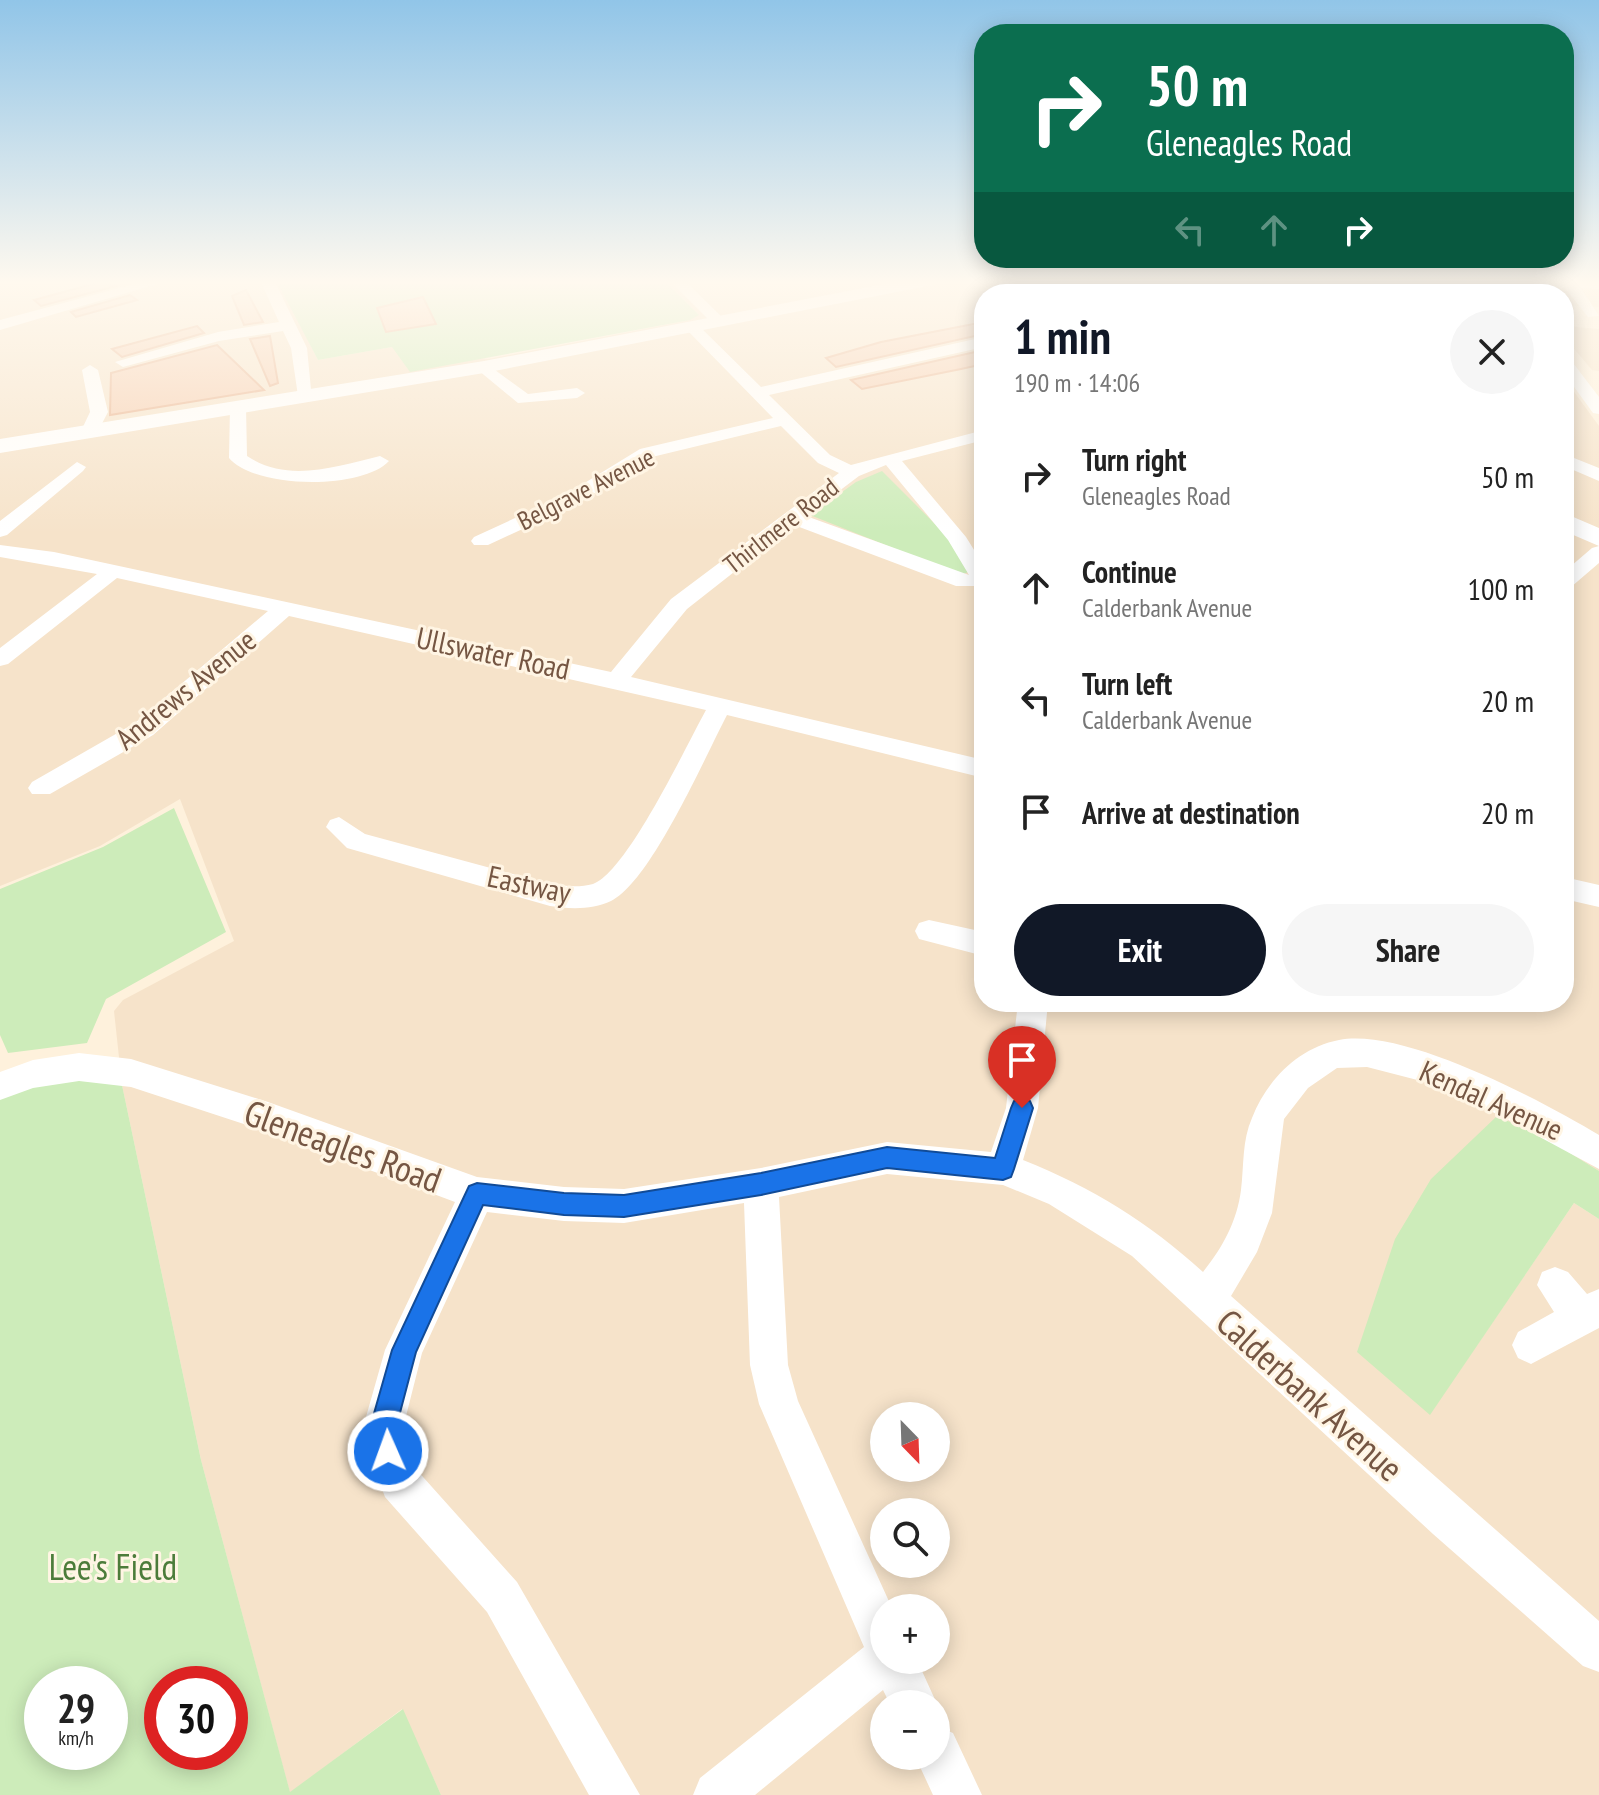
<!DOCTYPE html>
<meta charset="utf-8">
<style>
:root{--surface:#fff;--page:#f6f6f6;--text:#222;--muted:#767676;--accent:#111827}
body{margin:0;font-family:"PT Sans Narrow",sans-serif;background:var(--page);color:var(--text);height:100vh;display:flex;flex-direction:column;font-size:30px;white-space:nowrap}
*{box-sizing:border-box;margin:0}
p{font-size:26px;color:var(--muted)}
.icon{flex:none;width:44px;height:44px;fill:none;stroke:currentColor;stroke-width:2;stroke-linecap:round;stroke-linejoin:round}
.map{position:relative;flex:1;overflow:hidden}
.panel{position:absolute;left:974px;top:284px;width:600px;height:728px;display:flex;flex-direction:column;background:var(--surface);border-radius:32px;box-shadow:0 4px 20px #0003}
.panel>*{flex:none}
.hud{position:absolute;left:974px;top:24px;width:600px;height:244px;border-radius:32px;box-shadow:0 4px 20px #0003;background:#0b6e4f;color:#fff;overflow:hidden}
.needle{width:52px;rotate:157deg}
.fabs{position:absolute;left:870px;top:1402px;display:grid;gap:16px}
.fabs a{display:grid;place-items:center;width:80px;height:80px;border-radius:50%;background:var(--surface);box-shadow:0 4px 20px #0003;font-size:40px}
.speed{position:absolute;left:24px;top:1666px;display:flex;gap:16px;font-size:40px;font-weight:700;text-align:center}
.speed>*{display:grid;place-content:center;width:104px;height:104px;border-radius:50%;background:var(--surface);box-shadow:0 4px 20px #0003;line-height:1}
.speed small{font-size:20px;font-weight:400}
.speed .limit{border:12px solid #d22;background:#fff;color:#111}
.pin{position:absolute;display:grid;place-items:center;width:68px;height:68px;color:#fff;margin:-82px -34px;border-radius:50% 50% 50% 0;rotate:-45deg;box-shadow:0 0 8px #0007}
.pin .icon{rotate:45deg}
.me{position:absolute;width:88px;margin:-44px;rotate:358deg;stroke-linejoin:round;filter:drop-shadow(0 0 6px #0008)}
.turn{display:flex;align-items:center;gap:28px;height:168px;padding:0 40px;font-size:36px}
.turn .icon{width:104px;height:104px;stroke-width:2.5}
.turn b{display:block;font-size:56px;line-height:68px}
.lanes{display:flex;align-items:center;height:76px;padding:0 40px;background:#0003;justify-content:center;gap:40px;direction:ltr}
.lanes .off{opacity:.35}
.round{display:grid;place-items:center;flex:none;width:84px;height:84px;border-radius:42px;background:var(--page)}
.head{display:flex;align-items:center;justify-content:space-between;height:136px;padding:0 40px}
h1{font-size:48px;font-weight:700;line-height:60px;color:var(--accent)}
.action{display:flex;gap:16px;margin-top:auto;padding:16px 40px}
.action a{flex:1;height:92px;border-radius:48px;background:var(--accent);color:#fff;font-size:32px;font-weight:700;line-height:92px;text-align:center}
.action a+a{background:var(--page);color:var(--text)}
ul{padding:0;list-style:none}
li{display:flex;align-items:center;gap:24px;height:112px;padding:0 40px}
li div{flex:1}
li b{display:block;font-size:30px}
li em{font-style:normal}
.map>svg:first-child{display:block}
</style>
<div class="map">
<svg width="1599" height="1795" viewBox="0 0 1599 1795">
<rect width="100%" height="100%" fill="#fef1dc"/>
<!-- residential -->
<path fill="#f6e3ca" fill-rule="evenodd" d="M0,282H283L279,284L318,360L392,347L488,359L690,320L698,314L666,282H892L905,290L949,282H1058L1082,294H984V1002H1564V378L1599,426V1171L1533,1130L1430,1414L1574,1203L1599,1219V1795H441L402,1709L290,1793L201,1460L122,1085L114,1011L123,1000L234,941L180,799L100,846L0,886ZM884,1416H936V1468H884ZM884,1512H936V1564H884ZM884,1608H936V1660H884ZM884,1704H936V1756H884Z
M1221,282H1599V307L1564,305V294H1398Z
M1564,326L1599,329V371L1592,370L1564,337Z"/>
<!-- green -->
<path fill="#cdecba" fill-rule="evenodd" d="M283,282H666L699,315L690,320L410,372L392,347L318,360L278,284Z
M1086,282H1153L1155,294H1106Z
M882,471L945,534L968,572L961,575L810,515L856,482Z
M174,808L226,932L106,999L87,1043L8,1053L0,1035V889L103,847Z
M74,1079L122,1085L201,1460L290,1792L403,1709L441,1795H0V1092ZM42,1684H110V1752H42ZM162,1684H230V1752H162Z
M1496,1117L1533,1130L1599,1171V1219L1574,1203L1430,1415L1357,1352L1395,1239L1431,1179Z"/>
<!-- building -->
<path fill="#f6ceb1" stroke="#eab490" stroke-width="2" d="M100,282L116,286L41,306L34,300Z
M246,290L263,322L244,325L232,296Z
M130,295L137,300L76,317L71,312Z
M423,297L436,324L386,332L377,308Z
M984,322V334L836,367L826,358L881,342Z
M197,326L204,333L122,357L112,349Z
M270,336L278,383L270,386L250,339Z
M217,345L264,390L110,415L111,373Z
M984,350V364L961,369L862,389L851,380Z"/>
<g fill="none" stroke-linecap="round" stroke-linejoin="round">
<!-- minor -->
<path fill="#fff" fill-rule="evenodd" d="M142,282H164L0,330V320Z
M261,282H275L307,348L312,400L306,401L298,396L291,348L283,331L219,341L123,367L115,362L218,332L279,322Z
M671,282H686L724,319V325H714Z
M1169,282H1208L1270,290L1277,294H1236L1176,286Z
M1315,282H1329L1336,294H1322Z
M1404,282H1418L1425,294H1411Z
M1530,282H1599V289L1581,288L1599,316L1588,317L1565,288L1537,286Z
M687,324H697L761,387L984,337V347L769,395L830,455L851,465L984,430V440L902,461L966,537L984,566V586H956L794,525L687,609L631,677L984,760V778L727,715C704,759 651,881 611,901C593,910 569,909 550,906L347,848L326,827L330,820L339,817L365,834L550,884C564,886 579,888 593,884C627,872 686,746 706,710L289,616L153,735L50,794H32L28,788L32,782L135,723L268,611L117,578L8,664L0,666V648L97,574L0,557V545L54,552L611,672L671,599L839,473L818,463L781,426L652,457L579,503L488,545H474L471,541L474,537L565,495L640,449L773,418L687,330ZM886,465L948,540L969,575L806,516L859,476Z
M1564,357L1570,359L1599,397V414L1593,413L1564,373Z
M484,362L528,394L577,388L585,393L577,398L518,403L478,370L476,367Z
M90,365L98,370L108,412L96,435L90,436L81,431L90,412L82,370Z
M238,402L246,407L247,456C288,484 337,466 380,456L389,461C362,490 255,489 229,458L230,407Z
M1564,454L1599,468V481L1564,466Z
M77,462L86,467L83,471L7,535L0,537V521Z
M1599,546V563L1571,587L1564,589V572L1592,548Z
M1564,877L1599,885V907L1564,899Z
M929,920L984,932V956L919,939L915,931L919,923Z
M1018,1002H1048L1038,1108L1023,1160C1093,1188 1148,1222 1203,1272C1223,1247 1237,1221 1241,1190C1244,1166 1242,1140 1252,1118C1267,1080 1298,1048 1339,1040C1404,1027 1542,1101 1599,1135V1169L1499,1115L1429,1083L1367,1067L1337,1068L1308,1088L1284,1119L1272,1213L1257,1252L1231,1296L1599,1621V1672L1583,1666L1433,1534L1132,1256L1049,1204L1003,1185L887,1174L779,1197L788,1365L798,1401L892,1608H884V1660H917L937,1704H890L883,1690L755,1795H693L700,1778L864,1647L759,1404L750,1365L744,1203L624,1223L564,1221L487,1212L422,1353L404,1424L415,1468L517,1582L640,1795H589L487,1612L385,1497L368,1451L364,1424L385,1350L455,1202L268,1132L131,1087L79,1081L33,1088L0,1100V1072L33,1060L79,1053L131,1059L268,1102L477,1177L564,1187L624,1189L761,1168L887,1142L991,1152L1006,1108Z
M1555,1267L1568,1272L1587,1294L1599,1289V1328L1531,1364L1518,1358L1512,1345L1518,1332L1554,1312L1537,1285L1542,1272Z
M936,1726L953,1733L982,1795H933L915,1756H936Z"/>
<!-- tertiary -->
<path fill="#fff" fill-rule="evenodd" d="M895,282H931L922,287L484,373L0,453V439L484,361Z
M1065,282H1086L1102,294H1080Z
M1564,513L1599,528V546L1564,531Z"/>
</g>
<!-- sky -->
<linearGradient id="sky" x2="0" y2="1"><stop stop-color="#91c5e8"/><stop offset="0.53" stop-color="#fff9ef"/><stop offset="1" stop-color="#fff9ef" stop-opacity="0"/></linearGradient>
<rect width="1599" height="533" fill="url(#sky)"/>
<!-- route -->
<path fill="#1a73e8" stroke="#114b97" stroke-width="2" d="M1022,1099L1030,1101L1033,1108L1014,1169L1011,1177L1003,1180L887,1168L761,1195L624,1217L564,1215L483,1205L416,1352L397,1424L401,1451L397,1460L388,1464L378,1460L371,1424L392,1350L469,1186L477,1183L564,1193L624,1195L761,1173L887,1147L995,1158L1011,1108L1014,1101Z"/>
<g text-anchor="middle" stroke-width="6" stroke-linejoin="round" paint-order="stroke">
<!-- far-street labels -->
<g font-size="26" fill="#755643" stroke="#fff5e4">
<text transform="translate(586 489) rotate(-27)" y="9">Belgrave Avenue</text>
<text transform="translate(781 526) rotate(-38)" y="9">Thirlmere Road</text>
</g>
<!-- street labels -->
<g font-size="30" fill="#755643" stroke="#fff5e4">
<text transform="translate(493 654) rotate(12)" y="10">Ullswater Road</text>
<text transform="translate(186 690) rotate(-39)" y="10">Andrews Avenue</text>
<text transform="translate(529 885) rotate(12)" y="10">Eastway</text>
<text transform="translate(1491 1101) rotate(24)" y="10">Kendal Avenue</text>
</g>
<!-- near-street labels -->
<g font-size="36" fill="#755643" stroke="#fff5e4">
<text transform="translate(343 1146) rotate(20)" y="13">Gleneagles Road</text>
<text transform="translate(1310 1395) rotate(42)" y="13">Calderbank Avenue</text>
</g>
<!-- near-park labels -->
<g font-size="36" fill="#4c7c3a" stroke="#fff5e4">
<text x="113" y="1580">Lee's Field</text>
</g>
</g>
</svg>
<div class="fabs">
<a><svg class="needle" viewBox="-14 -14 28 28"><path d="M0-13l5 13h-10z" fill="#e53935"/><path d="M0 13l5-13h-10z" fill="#767676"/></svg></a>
<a><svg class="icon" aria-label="search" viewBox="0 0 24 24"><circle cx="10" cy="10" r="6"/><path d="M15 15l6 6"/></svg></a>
<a>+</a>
<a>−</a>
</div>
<div class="speed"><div>29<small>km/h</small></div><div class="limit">30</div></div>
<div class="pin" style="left:1022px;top:1108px;background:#d93025"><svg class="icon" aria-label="arrive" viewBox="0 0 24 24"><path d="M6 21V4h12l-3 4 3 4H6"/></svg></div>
<svg class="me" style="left:388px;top:1451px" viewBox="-20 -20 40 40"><circle r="17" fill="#1a73e8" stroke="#fff" stroke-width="3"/><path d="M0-11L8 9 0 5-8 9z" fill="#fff"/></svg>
<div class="hud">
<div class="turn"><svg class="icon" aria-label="right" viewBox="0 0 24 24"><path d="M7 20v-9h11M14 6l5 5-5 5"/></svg><div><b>50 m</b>Gleneagles Road</div></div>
<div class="lanes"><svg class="icon off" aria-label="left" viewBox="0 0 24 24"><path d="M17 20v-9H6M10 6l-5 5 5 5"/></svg><svg class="icon off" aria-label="ahead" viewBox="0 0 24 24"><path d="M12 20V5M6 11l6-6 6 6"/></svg><svg class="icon" aria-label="right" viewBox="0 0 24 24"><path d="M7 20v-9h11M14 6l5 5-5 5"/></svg></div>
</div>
<section class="panel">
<div class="head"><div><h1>1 min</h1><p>190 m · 14:06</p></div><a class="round"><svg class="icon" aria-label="close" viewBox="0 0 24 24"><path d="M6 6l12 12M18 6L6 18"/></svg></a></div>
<ul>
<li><svg class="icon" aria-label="right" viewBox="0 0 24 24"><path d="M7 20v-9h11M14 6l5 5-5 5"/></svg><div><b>Turn right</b><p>Gleneagles Road</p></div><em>50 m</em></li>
<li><svg class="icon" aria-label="ahead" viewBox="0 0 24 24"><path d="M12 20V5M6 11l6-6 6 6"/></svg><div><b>Continue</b><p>Calderbank Avenue</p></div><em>100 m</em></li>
<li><svg class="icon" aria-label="left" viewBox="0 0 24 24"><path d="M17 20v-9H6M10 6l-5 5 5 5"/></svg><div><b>Turn left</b><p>Calderbank Avenue</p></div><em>20 m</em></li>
<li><svg class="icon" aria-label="arrive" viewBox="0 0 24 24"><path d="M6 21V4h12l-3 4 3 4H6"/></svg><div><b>Arrive at destination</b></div><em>20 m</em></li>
</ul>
<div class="action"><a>Exit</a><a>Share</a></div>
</section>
</div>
